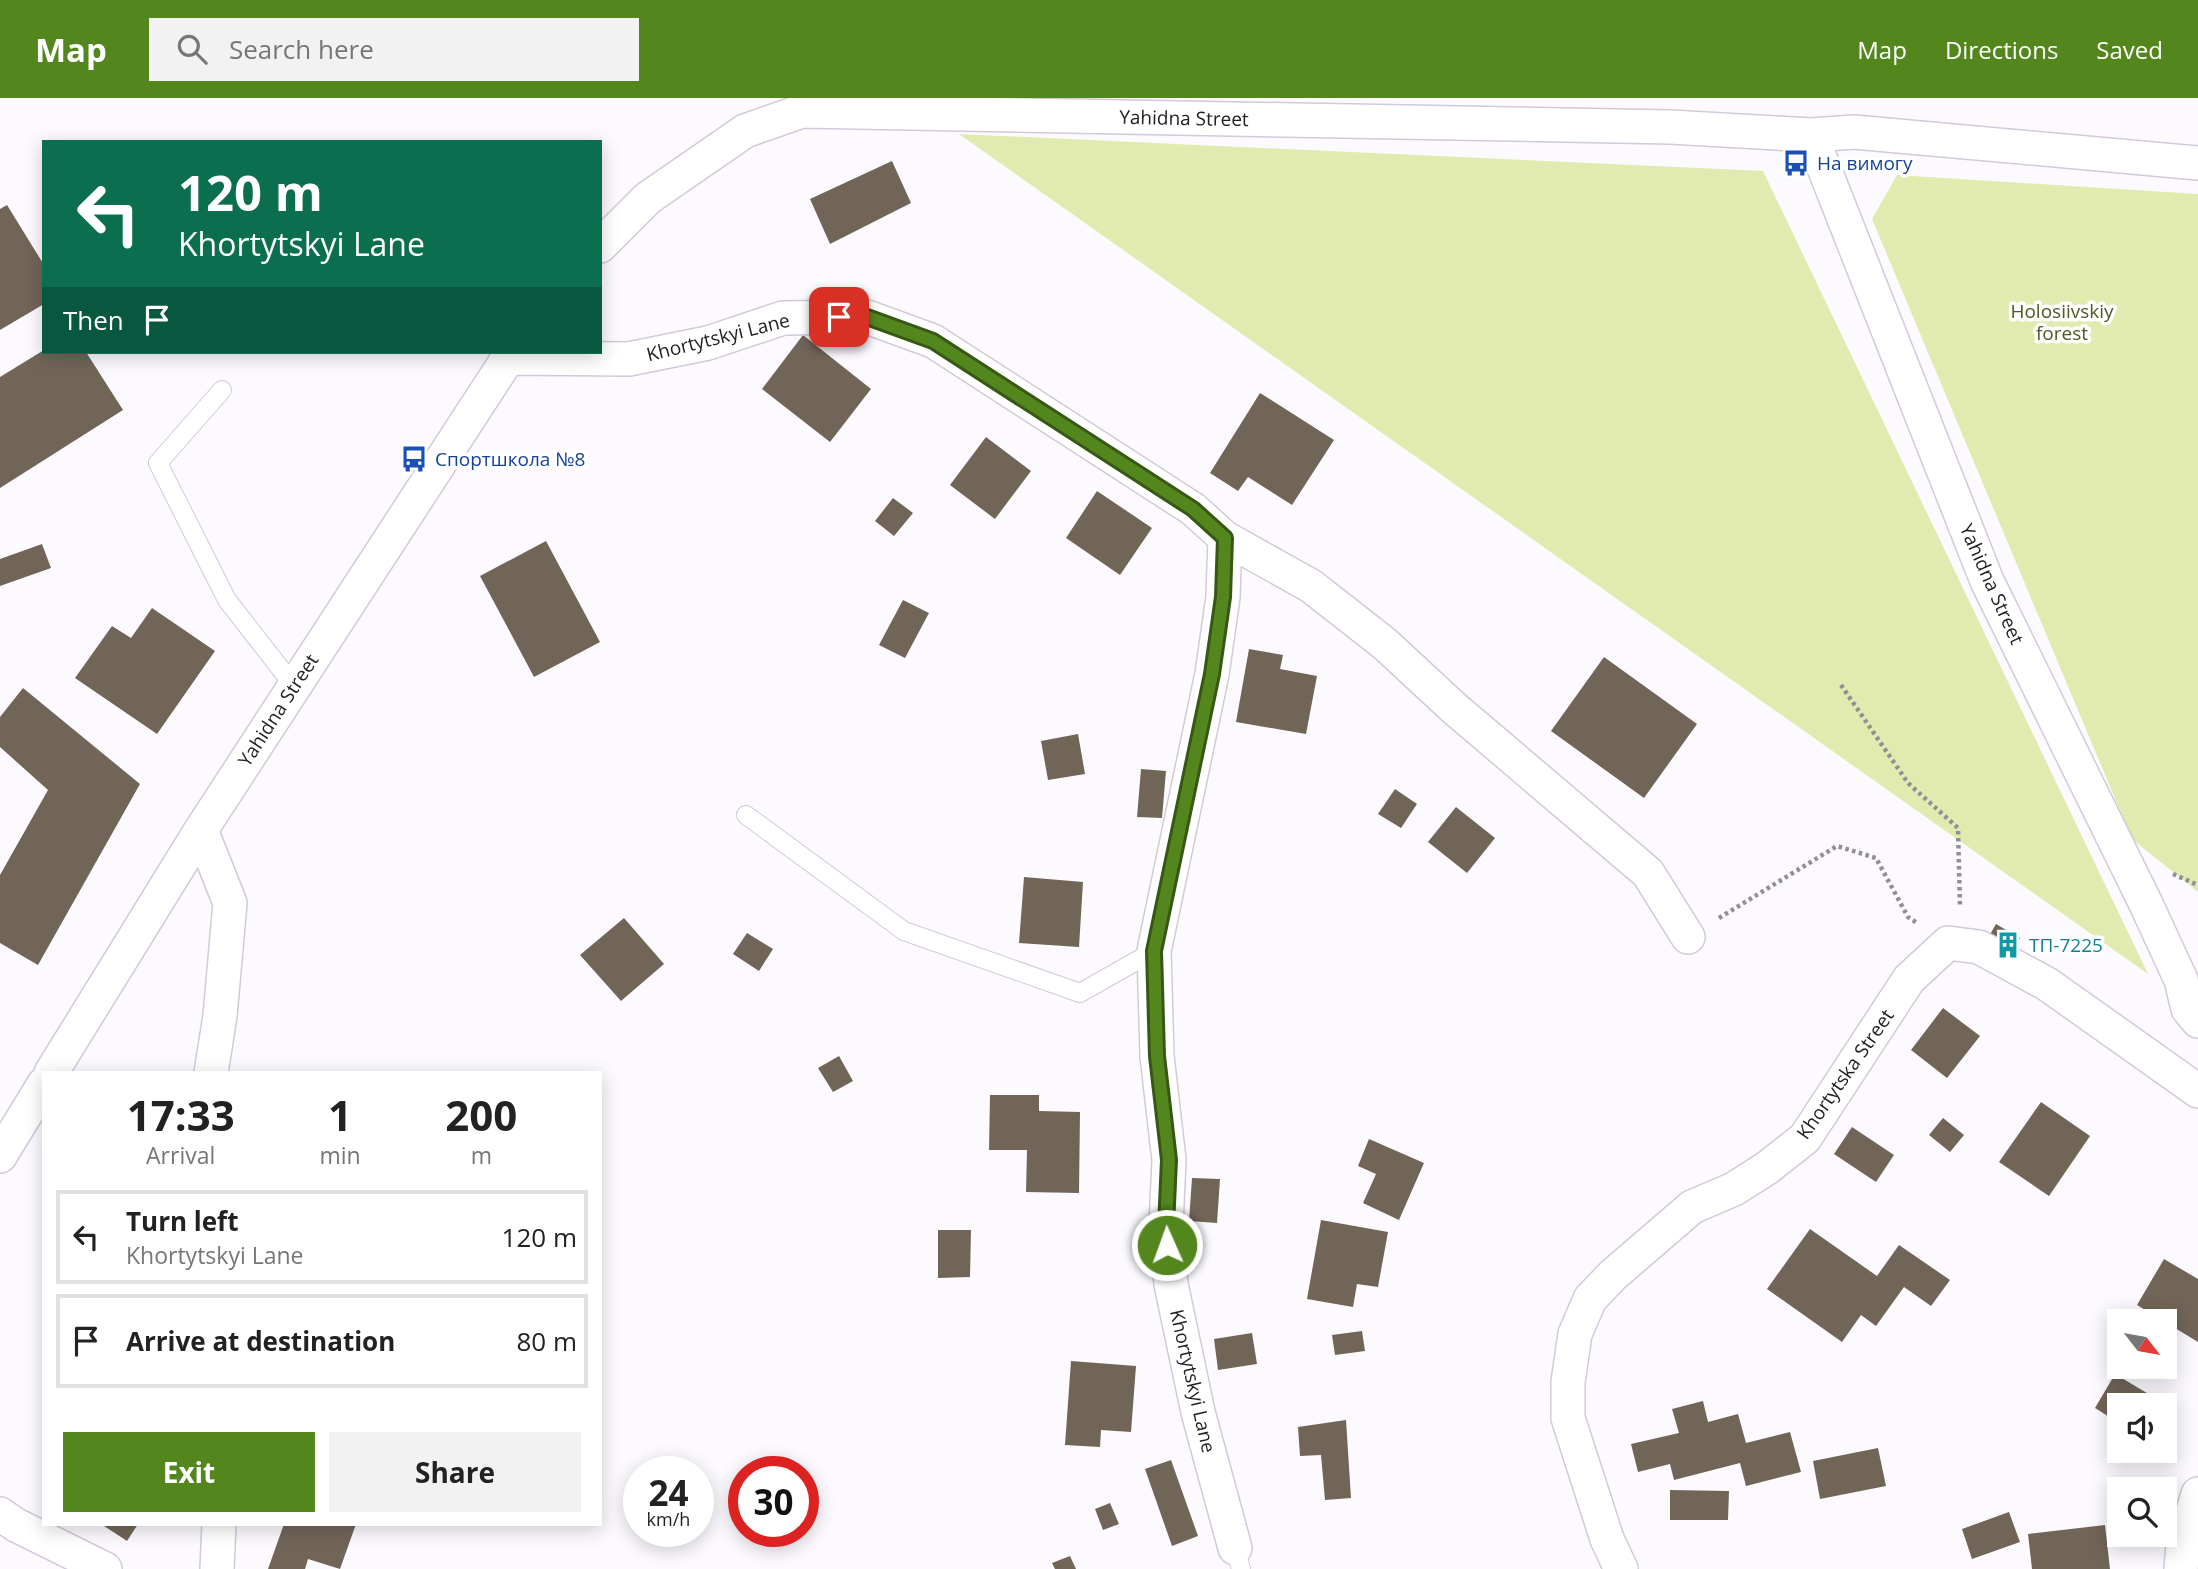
<!DOCTYPE html>
<meta charset="utf-8">
<style>
:root{--surface:#fff;--page:#f2f2f2;--text:#222;--muted:#767676;--line:#e0e0e0;--accent:#53871e}
body{margin:0;font-family:"Open Sans",sans-serif;background:var(--page);color:var(--text);height:100vh;display:flex;flex-direction:column;font-size:26px;white-space:nowrap}
*{box-sizing:border-box;margin:0}
p{font-size:23px;color:var(--muted)}
.icon{flex:none;width:38px;height:38px;fill:none;stroke:currentColor;stroke-width:2;stroke-linecap:round;stroke-linejoin:round}
.map{position:relative;flex:1;overflow:hidden}
.panel{position:absolute;left:42px;top:973px;width:560px;height:455px;display:flex;flex-direction:column;background:var(--surface);border-radius:0px;box-shadow:0 4px 18px #0003}
.panel>*{flex:none}
.top-card{position:absolute;left:42px;top:42px;width:560px;height:214px;border-radius:0px;box-shadow:0 4px 18px #0003;background:#0b6e4f;color:#fff;overflow:hidden}
.needle{width:46px;rotate:121deg}
.controls{position:absolute;left:2107px;top:1211px;display:grid;gap:14px}
.controls a{display:grid;place-items:center;width:70px;height:70px;border-radius:0px;background:var(--surface);box-shadow:0 4px 18px #0003;font-size:35px}
.speed{position:absolute;left:623px;top:1358px;display:flex;gap:14px;font-size:35px;font-weight:700;text-align:center}
.speed>*{display:grid;place-content:center;width:91px;height:91px;border-radius:50%;background:var(--surface);box-shadow:0 4px 18px #0003;line-height:1}
.speed small{font-size:18px;font-weight:400}
.speed .limit{border:10px solid #d22;background:#fff;color:#111}
.pin{position:absolute;display:grid;place-items:center;width:60px;height:60px;color:#fff;margin:-30px;border-radius:14px;box-shadow:0 4px 10px #0006}
.me{position:absolute;width:77px;margin:-38px;rotate:358deg;stroke-linejoin:round;filter:drop-shadow(0 0 5px #0008)}
.turn{display:flex;align-items:center;gap:24px;height:147px;padding:0 21px;font-size:32px}
.turn .icon{width:91px;height:91px;stroke-width:2.5}
.turn b{display:block;font-size:49px;line-height:60px}
.then{display:flex;align-items:center;height:66px;padding:0 21px;background:#0003;gap:14px;font-size:26px}
.eta{display:flex;justify-content:space-evenly;align-items:center;height:119px;text-align:center}
.eta b{font-size:42px;font-weight:700;line-height:49px}
.cta{display:flex;gap:14px;margin-top:auto;padding:14px 21px}
.cta a{flex:1;height:80px;border-radius:0px;background:var(--accent);color:#fff;font-size:28px;font-weight:700;line-height:80px;text-align:center}
.cta a+a{background:var(--page);color:var(--text)}
ul{padding:0;list-style:none}
li{display:flex;align-items:center;gap:21px;height:94px;margin:0 14px 10px;padding:0 7px;border:4px solid var(--line);border-radius:0px}
li div{flex:1}
li b{display:block;font-size:26px}
li em{font-style:normal}
header{display:flex;align-items:center;gap:42px;box-sizing:border-box;height:98px;padding:0 35px;background:var(--accent);color:#fff}
header strong{font-size:33px}
nav{display:flex;gap:38px;margin-inline-start:auto;font-size:24px}
.search{width:490px;height:63px;background:var(--page);display:flex;align-items:center;gap:18px;box-sizing:border-box;padding:0 24px;border-radius:0px;color:var(--muted);font-size:26px}
.map>svg:first-child{display:block}
</style>
<header>
<strong>Map</strong>
<div class="search"><svg class="icon" aria-label="search" viewBox="0 0 24 24"><circle cx="10" cy="10" r="6"/><path d="M15 15l6 6"/></svg>Search here</div>
<nav><a>Map</a><a>Directions</a><a>Saved</a></nav>
</header>
<div class="map">
<svg width="2198" height="1471" viewBox="0 0 2198 1471">
<rect width="100%" height="100%" fill="#fcfafe"/>
<!-- green -->
<path fill="#e1ebaf" d="M959,36L1763,73L2148,876Z
M1897,77L2198,96V794L2132,741L1872,121Z"/>
<!-- building -->
<path fill="#716558" d="M892,63L911,105L830,146L810,101Z
M7,107L44,167V206L0,232V111Z
M803,237L871,291L830,344L762,291Z
M44,252V254H86L123,312L0,390V279Z
M1260,295L1334,342L1292,407L1248,379L1238,393L1210,375Z
M986,339L1031,373L995,421L950,387Z
M1097,393L1152,430L1120,477L1066,440Z
M893,400L913,415L894,438L875,423Z
M546,443L600,544L534,579L480,478Z
M42,446L51,470L0,488V461Z
M903,502L929,515L905,560L879,547Z
M152,510L215,553L157,636L75,580L112,528L131,540Z
M1249,551L1283,557L1280,571L1317,578L1306,636L1236,624Z
M1604,559L1697,626L1644,700L1551,633Z
M23,590L140,686L38,867L0,845V777L48,692L0,649V619Z
M1078,636L1085,676L1048,682L1041,643Z
M1141,671L1166,673L1162,720L1137,719Z
M1395,691L1417,706L1401,730L1378,716Z
M1456,709L1495,740L1467,775L1428,744Z
M1024,779L1083,784L1079,849L1019,845Z
M624,820L664,866L621,903L580,857Z
M1996,826L2020,840L2011,855L1988,840Z
M747,835L773,851L759,873L733,856Z
M1943,910L1980,938L1947,980L1911,952Z
M839,958L853,983L833,994L818,970Z
M990,997H1039V1013L1080,1014L1079,1095L1026,1094L1027,1052H989Z
M2041,1004L2090,1038L2049,1098L1999,1064Z
M1943,1020L1964,1037L1950,1054L1929,1037Z
M1852,1029L1894,1057L1876,1084L1834,1056Z
M1369,1041L1424,1065L1399,1122L1363,1105L1376,1076L1358,1068Z
M1192,1080L1220,1081L1217,1125L1189,1123Z
M1321,1122L1388,1134L1378,1189L1357,1186L1353,1209L1307,1201Z
M1810,1131L1877,1178L1899,1147L1950,1182L1931,1208L1904,1189L1876,1228L1861,1217L1842,1244L1767,1191Z
M938,1132H971L970,1179L938,1180Z
M2164,1161L2198,1181V1244L2137,1207Z
M1362,1233L1365,1253L1335,1257L1332,1237Z
M1252,1235L1257,1266L1218,1272L1214,1241Z
M1071,1263L1136,1268L1131,1334L1101,1332L1100,1349L1065,1347Z
M2115,1276L2157,1301L2153,1307H2119V1325L2095,1310Z
M1703,1303L1708,1324L1738,1316L1746,1345L1790,1334L1801,1374L1746,1388L1740,1365L1674,1382L1670,1366L1638,1374L1631,1346L1679,1335L1672,1311Z
M1346,1322L1351,1400L1325,1402L1321,1357L1300,1358L1298,1329Z
M1878,1350L1886,1388L1820,1401L1813,1363Z
M1171,1362L1198,1438L1172,1448L1145,1371Z
M1670,1392L1729,1393L1728,1422H1670Z
M1110,1405L1119,1426L1103,1432L1095,1411Z
M2009,1414L2020,1444L1972,1461L1962,1431Z
M101,1426H138L127,1443Z
M284,1426H356L340,1471L308,1461L305,1471H268Z
M2105,1427L2110,1471H2032L2028,1436Z
M1070,1458L1076,1471H1055L1052,1465Z"/>
<g fill="none" stroke-linecap="round" stroke-linejoin="round">
<!-- lane casing -->
<g stroke="#d3c9da" stroke-width="20">
<path id="lane" d="M222,292L158,365L227,502L294,588
M746,717L904,833L1080,895L1154,853
M1235,1450L1241,1471"/>
</g>
<!-- street casing -->
<g stroke="#d3c9da" stroke-width="36">
<path id="street" d="M1811,37L1987,483L2146,806L2181,882L2188,911L2198,923
M600,148L648,100L745,33L802,13L1670,29L1811,37L1854,34L2198,65
M507,260L629,261L708,245L783,220L867,219L933,243L1193,411L1225,440L1223,499L1212,576L1154,853L1157,958L1169,1062L1166,1128L1171,1186L1198,1314L1235,1450
M1225,440L1311,488L1385,546L1454,610L1648,775L1688,839
M201,732L230,805L220,918L211,975
M51,975L201,732L512,254
M0,1058L44,986
M0,1416L16,1427L105,1471
M217,1471L219,1426
M1621,1471L1607,1441L1568,1320V1284L1575,1236L1590,1201L1613,1177L1692,1109L1734,1091L1767,1070L1805,1040L1909,881L1948,845L1979,849L2047,886L2198,993
M2181,1471L2183,1447L2198,1396"/>
</g>
<!-- path -->
<path stroke="#918f94" stroke-width="4.5" stroke-dasharray="3.5 3.5" stroke-linecap="butt" d="M1841,587L1908,685L1958,730L1960,809
M2173,776L2198,787
M1719,820L1837,748L1876,760L1908,819L1917,825"/>
<!-- lane -->
<use href="#lane" stroke="#fff" stroke-width="18"/>
<!-- street -->
<use href="#street" stroke="#fff" stroke-width="33"/>
</g>
<g fill="none" stroke-linecap="round" stroke-linejoin="round">
<!-- route casing -->
<g stroke="#365814" stroke-width="18">
<path id="route" d="M839,219H867L933,243L1193,411L1225,440L1223,499L1212,576L1154,853L1157,958L1169,1062L1166,1128L1167,1147"/>
</g>
<!-- route -->
<use href="#route" stroke="#53871e" stroke-width="12"/>
</g>
<!-- icons -->
<defs>
<g id="bus-bare" transform="scale(2.1)"><path d="M-5-6H5V4H4V6H2V4H-2V6H-4V4H-5ZM-3.5-4V0h7V-4ZM-3.5 1.2v1.5H-2V1.2ZM2 1.2v1.5H3.5V1.2Z" fill="#1a4fb4" stroke="#fff" stroke-width="2.5" paint-order="stroke"/></g>
<g id="building-bare" transform="scale(2.1)"><path d="M-4-6H4V6H1V3H-1V6H-4ZM-2.5-4.3h1.7v1.8h-1.7ZM.8-4.3h1.7v1.8H.8ZM-2.5-1h1.7V.8h-1.7ZM.8-1h1.7V.8H.8Z" fill="#0f9aa8" stroke="#fff" stroke-width="2.5" paint-order="stroke"/></g>
</defs>
<g fill-rule="evenodd">
<use href="#bus-bare" x="1796" y="65"/>
<use href="#bus-bare" x="414" y="361"/>
<use href="#building-bare" x="2008" y="847"/>
</g>
<g text-anchor="middle" stroke-width="7" stroke-linejoin="round" paint-order="stroke">
<!-- street labels -->
<g font-size="19" fill="#201d23" stroke="#fff">
<text transform="translate(1184 20) rotate(1)" y="7">Yahidna Street</text>
<text transform="translate(718 239) rotate(-14)" y="7">Khortytskyi Lane</text>
<text transform="translate(1992 486) rotate(66)" y="7">Yahidna Street</text>
<text transform="translate(278 612) rotate(-57)" y="7">Yahidna Street</text>
<text transform="translate(1845 976) rotate(-55)" y="7">Khortytska Street</text>
<text transform="translate(1193 1283) rotate(77)" y="7">Khortytskyi Lane</text>
</g>
<!-- transit labels -->
<g font-size="19" fill="#164399" stroke="#fff" text-anchor="start">
<text x="1817" y="72">На вимогу</text>
<text x="435" y="368">Спортшкола №8</text>
</g>
<!-- park labels -->
<g font-size="19" fill="#515822" stroke="#fff">
<text x="2062" y="220">Holosiivskiy<tspan x="2062" dy="22">forest</tspan></text>
</g>
<!-- culture labels -->
<g font-size="19" fill="#0d838f" stroke="#fff" text-anchor="start">
<text x="2029" y="854">ТП-7225</text>
</g>
</g>
</svg>
<div class="controls">
<a><svg class="needle" viewBox="-14 -14 28 28"><path d="M0-13l5 13h-10z" fill="#e53935"/><path d="M0 13l5-13h-10z" fill="#767676"/></svg></a>
<a><svg class="icon" aria-label="sound" viewBox="0 0 24 24"><path d="M4 9h4l5-4v14l-5-4H4zM17 9q2 3 0 6"/></svg></a>
<a><svg class="icon" aria-label="search" viewBox="0 0 24 24"><circle cx="10" cy="10" r="6"/><path d="M15 15l6 6"/></svg></a>
</div>
<div class="speed"><div>24<small>km/h</small></div><div class="limit">30</div></div>
<div class="pin" style="left:839px;top:219px;background:#d93025"><svg class="icon" aria-label="arrive" viewBox="0 0 24 24"><path d="M6 21V4h12l-3 4 3 4H6"/></svg></div>
<svg class="me" style="left:1167px;top:1147px" viewBox="-20 -20 40 40"><circle r="17" fill="#53871e" stroke="#fff" stroke-width="3"/><path d="M0-11L8 9 0 5-8 9z" fill="#fff"/></svg>
<div class="top-card">
<div class="turn"><svg class="icon" aria-label="left" viewBox="0 0 24 24"><path d="M17 20v-9H6M10 6l-5 5 5 5"/></svg><div><b>120 m</b>Khortytskyi Lane</div></div>
<div class="then">Then<svg class="icon" aria-label="arrive" viewBox="0 0 24 24"><path d="M6 21V4h12l-3 4 3 4H6"/></svg></div>
</div>
<section class="panel">
<div class="eta">
<div><b>17:33</b><p>Arrival</p></div>
<div><b>1</b><p>min</p></div>
<div><b>200</b><p>m</p></div>
</div>
<ul>
<li><svg class="icon" aria-label="left" viewBox="0 0 24 24"><path d="M17 20v-9H6M10 6l-5 5 5 5"/></svg><div><b>Turn left</b><p>Khortytskyi Lane</p></div><em>120 m</em></li>
<li><svg class="icon" aria-label="arrive" viewBox="0 0 24 24"><path d="M6 21V4h12l-3 4 3 4H6"/></svg><div><b>Arrive at destination</b></div><em>80 m</em></li>
</ul>
<div class="cta"><a>Exit</a><a>Share</a></div>
</section>
</div>
